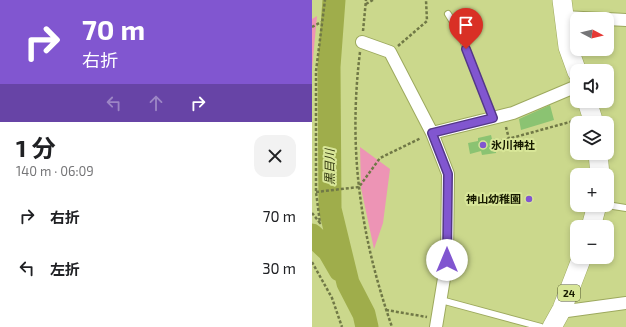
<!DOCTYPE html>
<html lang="ja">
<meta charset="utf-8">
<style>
:root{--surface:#fff;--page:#f2f2f2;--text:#202124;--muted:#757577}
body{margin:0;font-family:"Exo 2","Noto Sans JP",sans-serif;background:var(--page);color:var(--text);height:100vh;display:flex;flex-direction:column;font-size:15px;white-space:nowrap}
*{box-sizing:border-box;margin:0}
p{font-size:13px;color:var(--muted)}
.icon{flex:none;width:22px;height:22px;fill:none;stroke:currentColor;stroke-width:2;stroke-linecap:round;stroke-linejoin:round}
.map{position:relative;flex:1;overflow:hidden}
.drawer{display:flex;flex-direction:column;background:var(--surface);width:312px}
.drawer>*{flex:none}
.guide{background:#8156d0;color:#fff;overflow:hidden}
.needle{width:26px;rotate:97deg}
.controls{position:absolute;left:258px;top:12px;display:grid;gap:8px}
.controls a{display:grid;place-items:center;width:44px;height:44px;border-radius:8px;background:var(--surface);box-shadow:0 2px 6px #0003;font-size:20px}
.pin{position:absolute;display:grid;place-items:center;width:34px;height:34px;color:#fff;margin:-41px -17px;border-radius:50% 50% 50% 0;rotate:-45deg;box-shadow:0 0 4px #0007}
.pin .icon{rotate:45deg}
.me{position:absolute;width:44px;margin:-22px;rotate:0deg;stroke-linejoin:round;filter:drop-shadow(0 0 3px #0008)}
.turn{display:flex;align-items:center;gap:14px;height:84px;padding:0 16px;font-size:18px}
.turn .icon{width:52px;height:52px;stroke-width:2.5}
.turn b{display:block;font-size:28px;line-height:34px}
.lanes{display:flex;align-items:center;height:38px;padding:0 16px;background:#0003;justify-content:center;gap:20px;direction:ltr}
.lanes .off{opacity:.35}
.round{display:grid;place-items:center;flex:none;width:42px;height:42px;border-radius:12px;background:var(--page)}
.summary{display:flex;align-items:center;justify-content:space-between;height:68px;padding:0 16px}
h1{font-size:24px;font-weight:700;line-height:30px}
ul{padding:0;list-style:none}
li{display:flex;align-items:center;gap:12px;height:52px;padding:0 16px}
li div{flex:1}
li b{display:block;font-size:15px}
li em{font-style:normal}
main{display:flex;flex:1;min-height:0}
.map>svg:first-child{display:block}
</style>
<main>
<section class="drawer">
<div class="guide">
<div class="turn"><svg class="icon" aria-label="right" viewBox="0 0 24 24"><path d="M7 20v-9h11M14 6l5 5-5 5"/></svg><div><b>70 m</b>右折</div></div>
<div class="lanes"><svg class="icon off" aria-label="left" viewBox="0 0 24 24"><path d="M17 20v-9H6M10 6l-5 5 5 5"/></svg><svg class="icon off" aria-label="ahead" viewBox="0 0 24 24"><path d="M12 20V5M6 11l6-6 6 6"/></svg><svg class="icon" aria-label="right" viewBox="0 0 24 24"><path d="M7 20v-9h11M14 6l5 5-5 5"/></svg></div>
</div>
<div class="summary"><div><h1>1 分</h1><p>140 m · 06:09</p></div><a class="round"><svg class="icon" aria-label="close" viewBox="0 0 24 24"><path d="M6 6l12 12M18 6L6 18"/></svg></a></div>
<ul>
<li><svg class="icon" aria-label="right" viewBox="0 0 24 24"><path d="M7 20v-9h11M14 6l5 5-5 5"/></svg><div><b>右折</b></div><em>70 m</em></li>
<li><svg class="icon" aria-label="left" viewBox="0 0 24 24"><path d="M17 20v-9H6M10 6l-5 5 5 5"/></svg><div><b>左折</b></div><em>30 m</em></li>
</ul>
</section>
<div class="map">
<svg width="314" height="327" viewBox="0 0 314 327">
<rect width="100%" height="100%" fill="#cbd88c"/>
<!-- green -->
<path fill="#ed94b5" d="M5,16L0,69V19Z
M48,147L78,169L71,223L62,249L49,188Z"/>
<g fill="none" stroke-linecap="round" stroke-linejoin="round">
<!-- river -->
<path stroke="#9fad4b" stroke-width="23" d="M22,0L17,67L18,209L36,283L52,314L55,327
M0,235L17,251L28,270"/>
</g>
<!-- building -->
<path fill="#8bc372" d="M238,105L242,120L209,130L207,119Z
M179,135L180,139L184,138L186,147L184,148V153L170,155L169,151L158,154L156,143L166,141V138Z"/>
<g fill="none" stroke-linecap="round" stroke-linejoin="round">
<!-- lane casing -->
<g stroke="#9da95e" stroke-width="8">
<path id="lane" d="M136,14L149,35L181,118
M295,205L314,208
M129,300L229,327"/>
</g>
<!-- street casing -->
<g stroke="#9da95e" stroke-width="14">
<path id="street" d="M251,17L291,19
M295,19L314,20
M50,42L78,52L120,133L136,174L135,260L124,327
M120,133L201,113L265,86
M250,309L255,311L314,303"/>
</g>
<!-- primary casing -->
<g stroke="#9da95e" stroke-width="20">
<path id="primary" d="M250,0L256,47L265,72
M275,101L282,123
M286,153L288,175
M279,227L285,205
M240,327L250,309L270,257"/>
</g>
<!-- path -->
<path stroke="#707846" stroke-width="2.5" stroke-dasharray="3 2" stroke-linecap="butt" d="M54,4L61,0
M0,27L9,22
M51,31L54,0
M86,46L115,21L114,0
M48,52C36,149 48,235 80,327
M194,127L197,139
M185,142L265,120
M4,192L47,187L68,158L109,138
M0,213L8,223L4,192V71L13,0
M0,262L20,298L30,327
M74,310L115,317"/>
<!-- lane -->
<use href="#lane" stroke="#fff" stroke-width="6"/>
<!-- street -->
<use href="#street" stroke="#fff" stroke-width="12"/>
<!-- primary -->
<use href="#primary" stroke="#fff" stroke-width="19"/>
</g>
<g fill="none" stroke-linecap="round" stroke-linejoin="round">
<!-- route casing -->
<g stroke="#543887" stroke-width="10">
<path id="route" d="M135,260L136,174L120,133L181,118L154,49"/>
</g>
<!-- route -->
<use href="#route" stroke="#8156d0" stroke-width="7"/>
</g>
<!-- markers -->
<g fill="#8156d0" stroke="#d8e698" stroke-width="1.5">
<circle cx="171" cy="145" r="4"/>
<circle cx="217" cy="199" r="4"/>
</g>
<g text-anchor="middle" stroke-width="4" stroke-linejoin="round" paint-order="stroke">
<!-- shield labels -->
<rect fill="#d8e698" stroke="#51572e" stroke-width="1" x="246" y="285" width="22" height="16" rx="3"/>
<g font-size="10" font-weight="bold" fill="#171a00">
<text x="257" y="297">24</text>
</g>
<!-- poi labels -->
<g font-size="11" font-weight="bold" fill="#171a00" stroke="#d8e698" text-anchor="start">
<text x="179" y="149">氷川神社</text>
<text x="209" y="203" text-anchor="end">神山幼稚園</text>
</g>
<!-- water labels -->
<g font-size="12" font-style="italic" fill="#353b12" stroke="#d8e698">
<text transform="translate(18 167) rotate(-90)" y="4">黒目川</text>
</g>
</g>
</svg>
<div class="controls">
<a><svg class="needle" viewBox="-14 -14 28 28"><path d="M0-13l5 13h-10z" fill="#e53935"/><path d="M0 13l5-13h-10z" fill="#757577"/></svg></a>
<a><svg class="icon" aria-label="sound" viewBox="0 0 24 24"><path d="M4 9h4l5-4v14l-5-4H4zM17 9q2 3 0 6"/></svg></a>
<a><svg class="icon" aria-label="layers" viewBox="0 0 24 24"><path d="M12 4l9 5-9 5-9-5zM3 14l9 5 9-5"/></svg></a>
<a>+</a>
<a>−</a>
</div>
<div class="pin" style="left:154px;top:49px;background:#d93025"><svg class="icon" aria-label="arrive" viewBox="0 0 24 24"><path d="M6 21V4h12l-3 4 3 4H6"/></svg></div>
<svg class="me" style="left:135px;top:260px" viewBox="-20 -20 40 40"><circle r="19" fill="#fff"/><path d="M0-13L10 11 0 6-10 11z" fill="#8156d0"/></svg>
</div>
</main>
